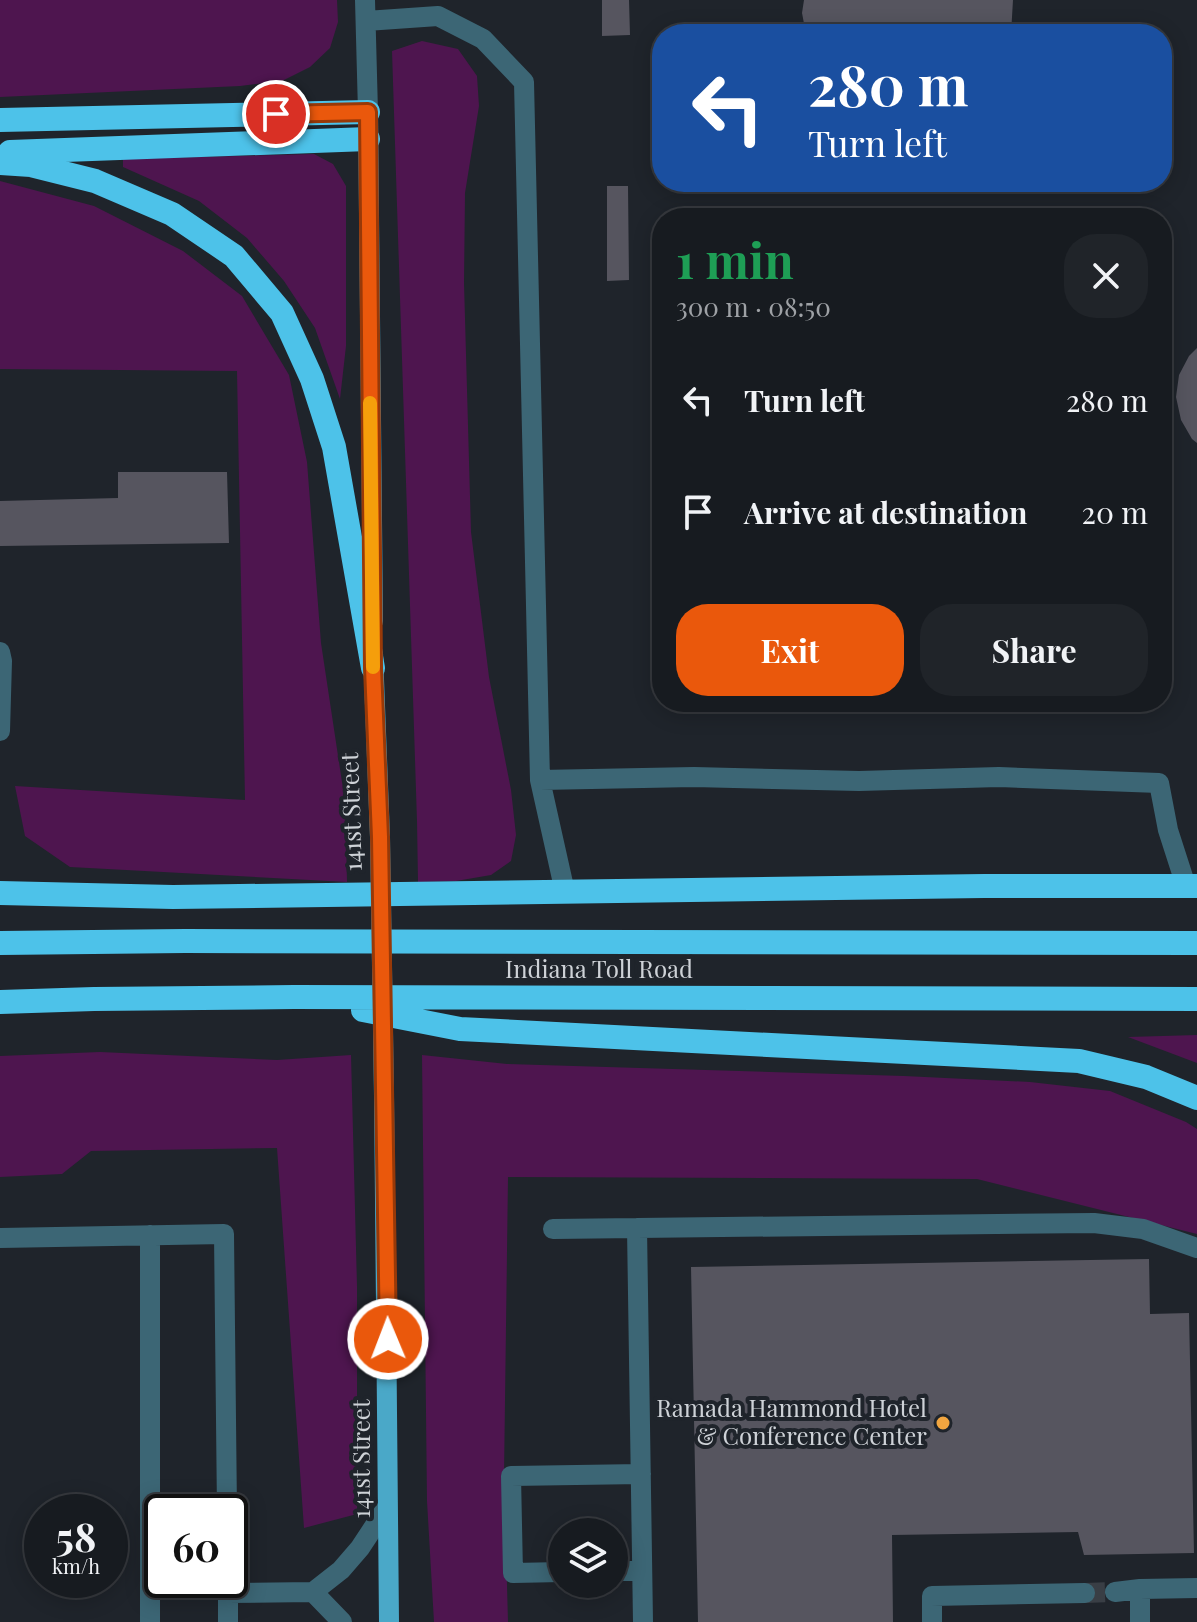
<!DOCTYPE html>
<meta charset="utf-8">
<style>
:root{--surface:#171b20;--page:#202429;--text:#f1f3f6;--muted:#9ea1a5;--line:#36393e;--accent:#ea580c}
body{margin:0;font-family:"Playfair Display",serif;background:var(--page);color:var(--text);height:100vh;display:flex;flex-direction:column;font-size:30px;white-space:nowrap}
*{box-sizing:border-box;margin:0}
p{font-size:26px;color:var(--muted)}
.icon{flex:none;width:44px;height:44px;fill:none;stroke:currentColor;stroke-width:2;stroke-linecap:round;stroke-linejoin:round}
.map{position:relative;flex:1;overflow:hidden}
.drawer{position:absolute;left:652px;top:208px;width:520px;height:504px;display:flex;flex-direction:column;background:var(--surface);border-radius:32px;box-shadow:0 4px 20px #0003,0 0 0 2px var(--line)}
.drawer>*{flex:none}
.guide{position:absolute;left:652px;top:24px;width:520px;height:168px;border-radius:32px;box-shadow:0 4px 20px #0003,0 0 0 2px var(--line);background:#1a4fa0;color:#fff;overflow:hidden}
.tools{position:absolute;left:548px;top:1518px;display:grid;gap:16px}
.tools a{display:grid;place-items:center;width:80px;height:80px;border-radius:50%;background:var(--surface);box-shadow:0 4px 20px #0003,0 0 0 2px var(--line);font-size:40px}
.speed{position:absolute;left:24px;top:1494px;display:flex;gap:16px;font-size:40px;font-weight:700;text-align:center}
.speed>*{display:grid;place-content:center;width:104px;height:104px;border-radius:50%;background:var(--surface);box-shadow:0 4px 20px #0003,0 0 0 2px var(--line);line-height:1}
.speed small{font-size:20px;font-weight:400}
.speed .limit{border:4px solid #111;border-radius:12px;background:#fff;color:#111}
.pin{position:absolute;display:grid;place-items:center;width:68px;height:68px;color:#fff;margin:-34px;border:4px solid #fff;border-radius:50%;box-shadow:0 2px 8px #0007}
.me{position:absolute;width:88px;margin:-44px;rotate:359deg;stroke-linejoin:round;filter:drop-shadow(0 0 6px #0008)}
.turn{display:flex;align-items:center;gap:28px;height:168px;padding:0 24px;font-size:36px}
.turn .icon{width:104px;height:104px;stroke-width:2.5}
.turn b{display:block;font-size:56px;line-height:68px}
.round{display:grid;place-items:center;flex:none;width:84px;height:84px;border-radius:32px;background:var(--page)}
.head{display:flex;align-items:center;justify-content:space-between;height:136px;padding:0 24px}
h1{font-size:48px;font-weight:700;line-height:60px;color:#1e9e55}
.button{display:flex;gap:16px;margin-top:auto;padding:16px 24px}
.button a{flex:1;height:92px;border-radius:32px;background:var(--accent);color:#fff;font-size:32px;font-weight:700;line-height:92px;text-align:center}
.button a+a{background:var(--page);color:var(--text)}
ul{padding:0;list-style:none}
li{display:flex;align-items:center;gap:24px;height:112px;padding:0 24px}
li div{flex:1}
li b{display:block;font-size:30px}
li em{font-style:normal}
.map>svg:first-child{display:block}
</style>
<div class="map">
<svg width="1197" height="1622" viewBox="0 0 1197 1622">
<rect width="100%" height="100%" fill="#1f242b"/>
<!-- green -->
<path fill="#4e154f" d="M0,0H337L338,22L330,48L310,67L282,81L240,86L0,97Z
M422,41L458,49L477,76L479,106L465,193L464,283L471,532L489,677L511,790L516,835L511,861L491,875L456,881L418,882L417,821L392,51Z
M314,154L333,164L346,186V346L340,399L315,328L284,281L247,238L199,201L123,167V159Z
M0,181L94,206L183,251L242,296L289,375L307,462L321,643L345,802L347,882L70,867L25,836L15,786L245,800L237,371L0,369Z
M1197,1035V1063L1128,1037Z
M100,1052L277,1060L351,1055L357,1286V1514L304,1528L277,1148L91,1151L62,1174L0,1177V1056Z
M422,1055L507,1064L904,1076L1030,1082L1110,1091L1186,1122L1197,1129V1234L977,1179L508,1177L504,1476L508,1622H434L427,1501Z"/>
<!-- building -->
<path fill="#56555f" d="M602,0H629L630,35L602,36Z
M804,0H1013L1011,34H806L802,13Z
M607,186H628L629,280L607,281Z
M1197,348V443L1192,439L1181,420L1176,397L1179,375L1189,356Z
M118,472H227L229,543L0,546V501L118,498Z
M1149,1259L1150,1314L1189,1313L1194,1553L1084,1555L1078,1532L892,1535L893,1622H698L691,1267Z"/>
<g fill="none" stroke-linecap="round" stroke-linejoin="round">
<!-- minor-tunnel -->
<path stroke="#393e45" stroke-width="20" stroke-dasharray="20 10" stroke-linecap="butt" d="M1085,1593L1115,1592"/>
<!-- minor -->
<path stroke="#3c6675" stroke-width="20" d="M365,0L368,112
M366,21L438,16L483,39L524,82L540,780L565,892
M0,652L2,661L0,731
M540,780L694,777L859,781L999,777L1159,783L1168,830L1186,886
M553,1229L637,1228
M150,1235V1622
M0,1238L224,1234L227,1512
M614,1571H642
M562,1572L513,1573L511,1476L641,1474
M228,1580V1622
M313,1592L342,1622
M1115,1592L1140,1589
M228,1593L313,1592L341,1570L360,1548L387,1507
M643,1622L637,1228L1094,1223L1143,1229L1197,1248
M932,1622V1596L1085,1593
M1140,1622V1589L1197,1588"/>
<!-- major -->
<path stroke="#4aa8c8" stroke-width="20" d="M368,112L373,621
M373,653L380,837
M384,1096L389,1622"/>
<!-- highway -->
<path stroke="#4dc2e9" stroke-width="24" d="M0,120L368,112
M10,152L368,139
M0,163L31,165L95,181L172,214L234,256L282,313L312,379L334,447L373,668
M0,893L173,897L984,886H1197
M0,943L185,941L1197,943
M0,1002L94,999L294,997L1197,999
M363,1010L460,1029L1079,1061L1146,1077L1197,1098"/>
<!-- major-bridge -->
<path stroke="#4aa8c8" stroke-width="20" d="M380,837L384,1096"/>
</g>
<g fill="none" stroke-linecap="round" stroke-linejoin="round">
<!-- route casing -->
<g stroke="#983908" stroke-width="20">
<path id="route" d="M276,114L368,112L373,668L380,837L388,1339"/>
</g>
<!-- route -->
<use href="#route" stroke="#ea580c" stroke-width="14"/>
<!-- slow -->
<path stroke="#f59e0b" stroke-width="14" d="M370,403L373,667"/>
</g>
<!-- markers -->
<circle fill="#f1a540" stroke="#1f242b" stroke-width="3" cx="943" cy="1423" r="8"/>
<g text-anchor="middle" stroke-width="8" stroke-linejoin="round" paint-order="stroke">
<!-- street labels -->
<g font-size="24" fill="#ced2d7" stroke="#1f242b">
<text transform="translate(352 812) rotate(-92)" y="8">141st Street</text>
<text x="599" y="978">Indiana Toll Road</text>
<text transform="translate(362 1459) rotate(-90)" y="8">141st Street</text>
</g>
<!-- poi labels -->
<g font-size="24" fill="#ced2d7" stroke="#1f242b" text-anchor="end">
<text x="927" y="1417">Ramada Hammond Hotel<tspan x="927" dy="28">&amp; Conference Center</tspan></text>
</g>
</g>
</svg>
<div class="tools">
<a><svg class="icon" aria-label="layers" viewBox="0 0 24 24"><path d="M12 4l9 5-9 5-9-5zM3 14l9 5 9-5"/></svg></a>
</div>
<div class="speed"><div>58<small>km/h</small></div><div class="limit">60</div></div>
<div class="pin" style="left:276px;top:114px;background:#d93025"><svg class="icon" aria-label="arrive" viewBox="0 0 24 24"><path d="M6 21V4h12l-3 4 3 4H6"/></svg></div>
<svg class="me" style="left:388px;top:1339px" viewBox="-20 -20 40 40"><circle r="17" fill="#ea580c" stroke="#fff" stroke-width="3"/><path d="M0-11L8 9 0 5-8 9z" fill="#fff"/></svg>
<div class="guide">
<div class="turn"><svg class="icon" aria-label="left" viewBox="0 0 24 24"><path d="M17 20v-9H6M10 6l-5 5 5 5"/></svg><div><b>280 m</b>Turn left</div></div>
</div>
<section class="drawer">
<div class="head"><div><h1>1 min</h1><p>300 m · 08:50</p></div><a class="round"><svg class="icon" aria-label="close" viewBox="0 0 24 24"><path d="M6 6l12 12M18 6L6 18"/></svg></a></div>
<ul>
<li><svg class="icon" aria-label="left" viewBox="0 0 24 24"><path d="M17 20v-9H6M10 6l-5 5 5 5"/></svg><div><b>Turn left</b></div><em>280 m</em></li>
<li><svg class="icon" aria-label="arrive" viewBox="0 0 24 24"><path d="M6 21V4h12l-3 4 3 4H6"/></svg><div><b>Arrive at destination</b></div><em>20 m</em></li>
</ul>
<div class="button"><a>Exit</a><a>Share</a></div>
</section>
</div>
